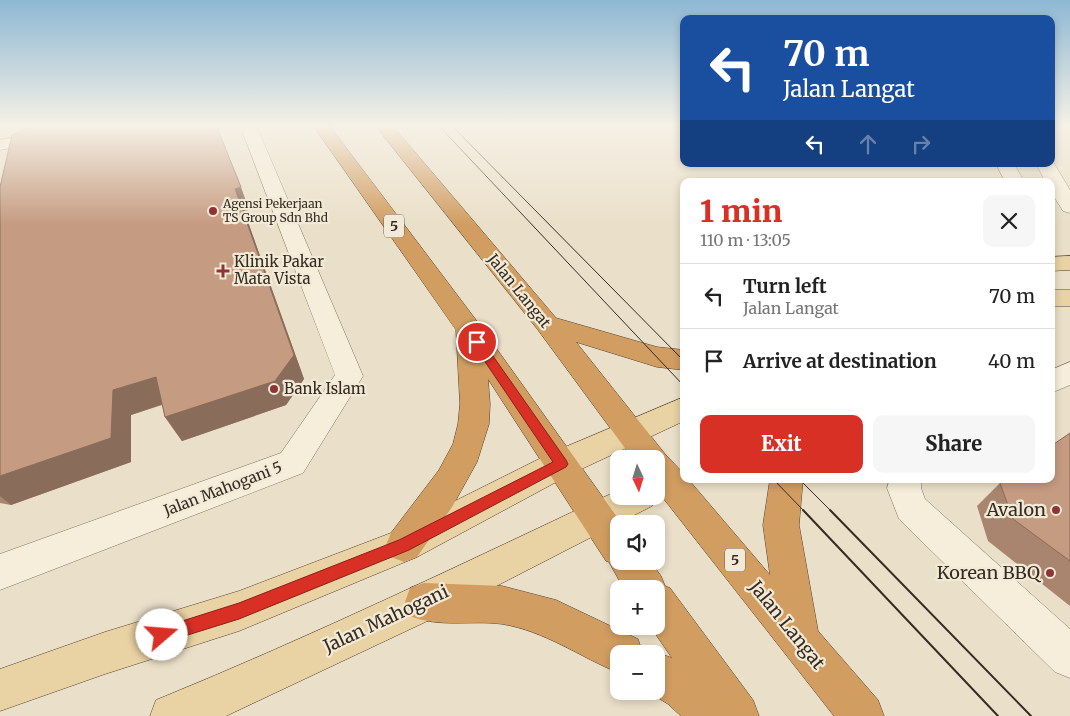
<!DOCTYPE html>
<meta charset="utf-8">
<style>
:root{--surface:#fff;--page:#f6f6f6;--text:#222;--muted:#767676;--line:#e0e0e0;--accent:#d93025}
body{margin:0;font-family:Merriweather,serif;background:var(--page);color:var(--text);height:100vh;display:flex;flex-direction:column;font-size:19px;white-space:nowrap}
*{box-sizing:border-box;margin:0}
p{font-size:16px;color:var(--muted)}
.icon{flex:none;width:28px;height:28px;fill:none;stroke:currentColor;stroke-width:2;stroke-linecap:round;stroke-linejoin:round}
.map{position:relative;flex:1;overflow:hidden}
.panel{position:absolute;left:680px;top:178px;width:375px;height:305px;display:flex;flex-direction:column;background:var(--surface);border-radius:10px;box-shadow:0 2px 8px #0003}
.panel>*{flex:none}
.hud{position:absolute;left:680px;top:15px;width:375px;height:152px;border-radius:10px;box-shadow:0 2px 8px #0003;background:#1a4fa0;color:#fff;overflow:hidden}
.needle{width:32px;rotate:176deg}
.fabs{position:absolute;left:610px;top:450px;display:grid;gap:10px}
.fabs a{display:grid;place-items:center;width:55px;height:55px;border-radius:10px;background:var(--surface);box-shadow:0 2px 8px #0003;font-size:25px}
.pin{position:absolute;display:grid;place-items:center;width:42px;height:42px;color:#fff;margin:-21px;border:2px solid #fff;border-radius:50%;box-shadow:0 1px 5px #0007}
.me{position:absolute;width:55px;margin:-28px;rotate:72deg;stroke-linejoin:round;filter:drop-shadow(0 0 4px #0008)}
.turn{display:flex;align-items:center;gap:18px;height:105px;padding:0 20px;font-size:22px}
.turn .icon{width:65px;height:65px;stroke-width:2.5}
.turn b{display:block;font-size:35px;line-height:42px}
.lanes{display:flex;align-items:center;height:48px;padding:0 20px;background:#0003;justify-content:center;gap:25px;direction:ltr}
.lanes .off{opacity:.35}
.round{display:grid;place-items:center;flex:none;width:52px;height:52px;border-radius:10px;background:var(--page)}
.headline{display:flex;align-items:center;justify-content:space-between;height:85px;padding:0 20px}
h1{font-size:30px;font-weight:800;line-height:38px;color:var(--accent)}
.button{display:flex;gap:10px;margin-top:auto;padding:10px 20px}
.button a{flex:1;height:58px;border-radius:10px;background:var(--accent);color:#fff;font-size:20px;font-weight:800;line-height:58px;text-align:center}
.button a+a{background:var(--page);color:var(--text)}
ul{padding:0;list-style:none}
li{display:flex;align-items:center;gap:15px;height:65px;padding:0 20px;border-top:1px solid var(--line)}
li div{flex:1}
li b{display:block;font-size:19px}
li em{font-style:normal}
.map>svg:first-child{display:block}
</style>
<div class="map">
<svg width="1070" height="716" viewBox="0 0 1070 716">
<rect width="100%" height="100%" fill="#eadfc8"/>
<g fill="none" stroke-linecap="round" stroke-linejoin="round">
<!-- minor casing -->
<g stroke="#85725e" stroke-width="1">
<path id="minor" d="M87,125H122L120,129L114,130L0,150V140Z
M240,125H256L363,376L303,473L0,590V554L281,453L335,375Z
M1052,160L1070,190V213L1063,211L1051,192V181H1045L1036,164H1051Z
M996,164H1014L1024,181H1005Z
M1070,362V385L1051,393V370Z
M890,479H922L921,488L925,499L1070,629V678L1055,672L899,519L887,488Z"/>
</g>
<!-- major casing -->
<g stroke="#534032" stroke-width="1">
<path id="major" d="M1070,256V270L1051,271V257Z
M1051,290H1070V306H1051Z
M684,397V421L573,473L417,557L239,631L105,674L0,711V669L105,632L239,591L391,533L551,453Z
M619,490V496H657L652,506L438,616L226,716H150L156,700C313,636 466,562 619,490Z"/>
</g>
<!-- highway casing -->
<g stroke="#534032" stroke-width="1">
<path id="highway" d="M313,125H329L476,320L622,524H619V561H650L661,576L665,586L670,588L753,700L759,716H681L668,704L647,691H656V654H652L656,652L672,658L650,626H656V589H624L609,562L606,561L488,379L490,404L489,424L477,462L452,507L417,557L404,562L391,557L386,545L391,533L439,470L453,444L458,424L460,404L456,330Z
M375,125H392L556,318L657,347L684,350V370L657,367L576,342L665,454L684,474V479H688L770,575L763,525L770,479H803L799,525L818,631L878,700L884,716H834L656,489V459H633L538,330Z
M424,583L502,586L556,600L638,639L643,654H619V673C580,657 545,631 502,624C471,620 439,628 410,616L405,602L410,588Z"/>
</g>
<!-- minor -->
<use href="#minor" fill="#f6edda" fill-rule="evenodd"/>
<!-- major -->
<use href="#major" fill="#e9d2a3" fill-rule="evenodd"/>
<!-- highway -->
<use href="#highway" fill="#d19d61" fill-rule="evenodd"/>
<!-- tram-far1 -->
<path stroke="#362b21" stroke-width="1" d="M438,125L684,386
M451,125L684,361
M773,479L804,511
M799,479L831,511"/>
<!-- tram -->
<path stroke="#362b21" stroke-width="2" d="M803,510L998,716
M830,510L1031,716"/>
</g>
<!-- wall -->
<path fill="#a9856f" d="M0,187L249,210L244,211L304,379L286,405L182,441L165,417L162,405L131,415V462L11,505L0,503Z
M1070,433V606L988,541L977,506L1000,483Z"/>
<!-- shaded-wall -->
<path fill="#8a6c5a" d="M241,187L249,210L244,211L304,379L286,405L182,441L165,417L235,189Z
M156,377L172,401L131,415V462L11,505L0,496V476L113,390Z"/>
<!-- building -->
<path fill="#c59b81" stroke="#8a6c5a" d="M34,125H216L241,187L235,189L294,355L275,381L165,417L156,377L113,390L111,438L0,476V187L12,135Z
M1070,433V561L1013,519L1000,483L1006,479H1051V446Z"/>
<!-- sky -->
<linearGradient id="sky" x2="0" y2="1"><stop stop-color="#8eb8d4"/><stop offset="0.56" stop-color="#f6f1e6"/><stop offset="1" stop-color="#f6f1e6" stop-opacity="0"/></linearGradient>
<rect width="1070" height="225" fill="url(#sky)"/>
<!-- route -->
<path fill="#d93025" stroke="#8d1f18" d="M477,338L481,339L566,460L568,464L566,467L409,550L239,619L162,643L157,641L154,635L157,629L239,603L399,540L553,462L473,344L472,342L473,339Z"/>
<!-- markers -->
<g fill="#8e3437" stroke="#f2ead7" stroke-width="2">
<circle cx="213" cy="211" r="5"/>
<path d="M220.5 263.5h5v5h5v5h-5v5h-5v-5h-5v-5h5z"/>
<circle cx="274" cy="389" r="5"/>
<circle cx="1056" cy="510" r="5"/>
<circle cx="1050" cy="573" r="5"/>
</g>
<g text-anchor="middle" stroke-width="4.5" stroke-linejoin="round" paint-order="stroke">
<!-- far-poi labels -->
<g font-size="12" fill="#362b21" stroke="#f2ead7" text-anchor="start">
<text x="223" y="208">Agensi Pekerjaan<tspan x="223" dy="14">TS Group Sdn Bhd</tspan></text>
</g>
<!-- shield labels -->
<g fill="#f2ead7" stroke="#6e6458" stroke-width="1">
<rect x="384" y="214.5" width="20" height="23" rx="4"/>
<rect x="725" y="548.5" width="20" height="23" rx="4"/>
</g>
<g font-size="14" font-weight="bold" fill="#362b21">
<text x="394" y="231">5</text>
<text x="735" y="565">5</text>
</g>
<!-- poi labels -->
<g font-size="15" fill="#362b21" stroke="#f2ead7" text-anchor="start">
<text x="234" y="267">Klinik Pakar<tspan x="234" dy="17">Mata Vista</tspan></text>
<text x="284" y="394">Bank Islam</text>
</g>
<!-- street labels -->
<g font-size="15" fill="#362b21" stroke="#f2ead7">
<text transform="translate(519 291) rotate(51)" y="5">Jalan Langat</text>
<text transform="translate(223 489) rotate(-21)" y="5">Jalan Mahogani 5</text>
</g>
<!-- near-poi labels -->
<g font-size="18" fill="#362b21" stroke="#f2ead7" text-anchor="end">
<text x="1046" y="516">Avalon</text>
<text x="1040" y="579">Korean BBQ</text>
</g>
<!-- near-street labels -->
<g font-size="18" fill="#362b21" stroke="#f2ead7">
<text transform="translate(386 619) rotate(-25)" y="6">Jalan Mahogani</text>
<text transform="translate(787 625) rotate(51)" y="6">Jalan Langat</text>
</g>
</g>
</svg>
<div class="fabs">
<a><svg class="needle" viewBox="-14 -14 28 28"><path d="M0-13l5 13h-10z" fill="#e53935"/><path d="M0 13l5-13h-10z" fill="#767676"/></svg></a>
<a><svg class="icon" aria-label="sound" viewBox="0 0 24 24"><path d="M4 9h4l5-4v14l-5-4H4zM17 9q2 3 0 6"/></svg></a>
<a>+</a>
<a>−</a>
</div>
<div class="pin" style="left:477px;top:342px;background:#d93025"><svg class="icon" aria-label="arrive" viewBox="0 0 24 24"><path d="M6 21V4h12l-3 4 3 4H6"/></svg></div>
<svg class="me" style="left:162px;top:635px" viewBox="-20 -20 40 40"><circle r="19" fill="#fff"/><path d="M0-13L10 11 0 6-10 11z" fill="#d93025"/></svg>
<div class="hud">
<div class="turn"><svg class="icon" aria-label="left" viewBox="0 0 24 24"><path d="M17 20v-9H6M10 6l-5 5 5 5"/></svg><div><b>70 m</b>Jalan Langat</div></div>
<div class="lanes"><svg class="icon" aria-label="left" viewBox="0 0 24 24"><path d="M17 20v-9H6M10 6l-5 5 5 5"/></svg><svg class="icon off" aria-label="ahead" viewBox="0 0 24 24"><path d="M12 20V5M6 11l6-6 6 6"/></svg><svg class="icon off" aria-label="right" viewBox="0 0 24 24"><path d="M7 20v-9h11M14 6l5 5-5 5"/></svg></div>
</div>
<section class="panel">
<div class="headline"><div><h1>1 min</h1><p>110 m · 13:05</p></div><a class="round"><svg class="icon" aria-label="close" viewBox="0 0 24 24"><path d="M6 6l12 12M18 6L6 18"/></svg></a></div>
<ul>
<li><svg class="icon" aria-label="left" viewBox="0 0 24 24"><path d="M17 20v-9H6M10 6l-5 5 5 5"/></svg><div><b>Turn left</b><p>Jalan Langat</p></div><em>70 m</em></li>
<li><svg class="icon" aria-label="arrive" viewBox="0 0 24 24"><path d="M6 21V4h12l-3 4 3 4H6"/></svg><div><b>Arrive at destination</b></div><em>40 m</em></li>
</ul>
<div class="button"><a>Exit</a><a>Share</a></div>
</section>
</div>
